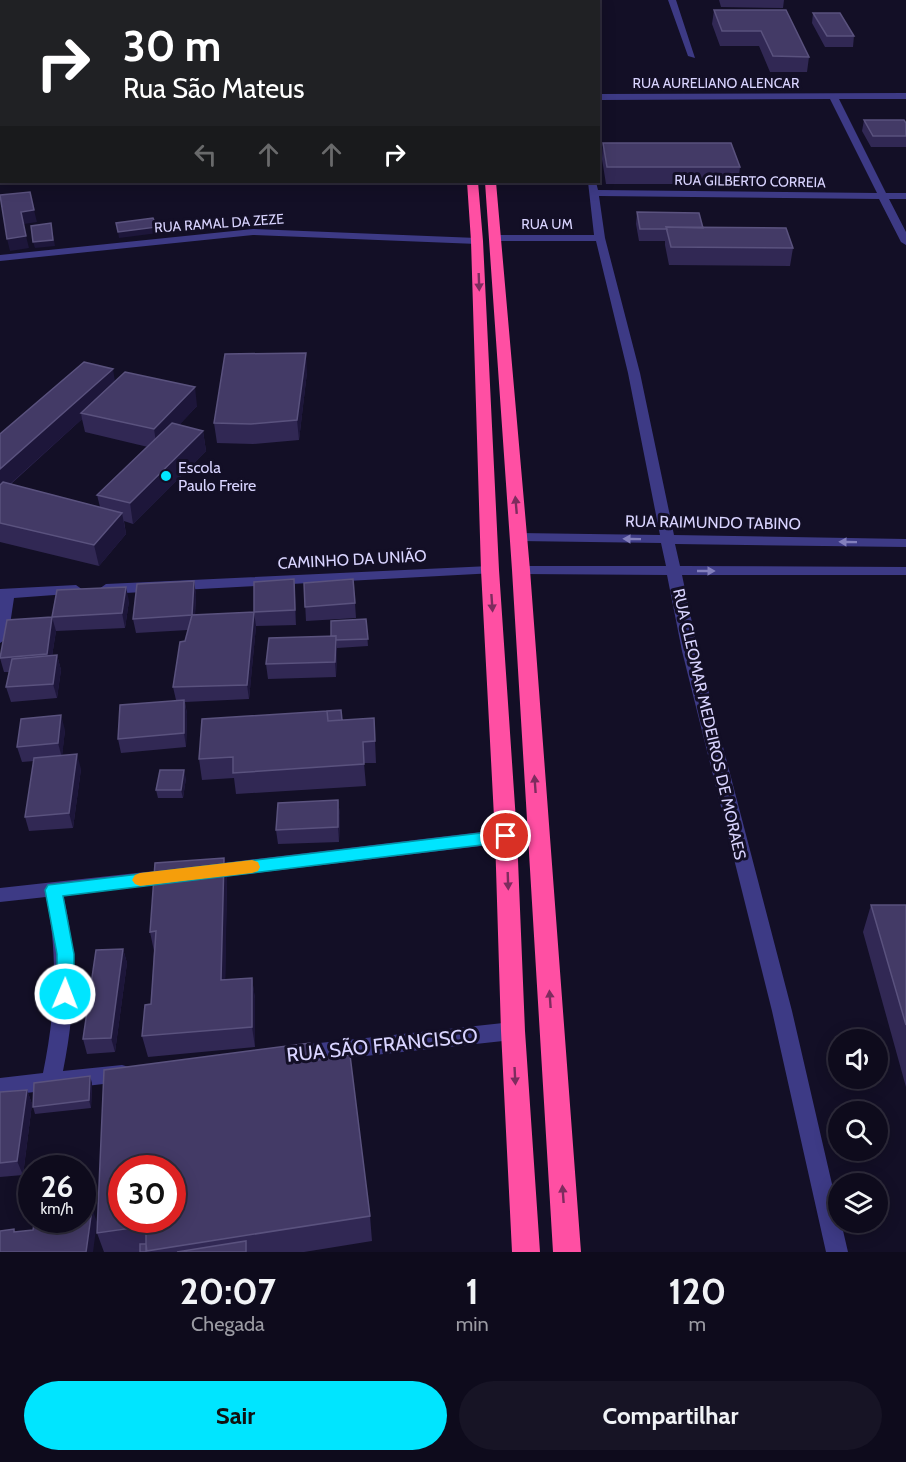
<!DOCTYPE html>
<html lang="pt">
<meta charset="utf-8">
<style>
:root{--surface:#0e0b1c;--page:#171425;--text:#f1f3f6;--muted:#9b9ba3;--line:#2e2b3b;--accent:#00e5ff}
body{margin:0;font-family:Cabin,sans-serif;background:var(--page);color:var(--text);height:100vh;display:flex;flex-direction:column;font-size:22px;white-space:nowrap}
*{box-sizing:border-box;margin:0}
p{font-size:20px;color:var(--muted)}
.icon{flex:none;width:33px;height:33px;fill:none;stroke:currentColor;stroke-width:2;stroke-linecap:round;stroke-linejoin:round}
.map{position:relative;height:1252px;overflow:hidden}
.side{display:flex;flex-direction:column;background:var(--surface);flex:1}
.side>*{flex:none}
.banner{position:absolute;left:0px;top:0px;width:600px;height:183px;box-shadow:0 3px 15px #0003,0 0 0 2px var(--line);background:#202124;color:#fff;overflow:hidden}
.fabs{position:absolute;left:828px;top:1029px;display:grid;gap:12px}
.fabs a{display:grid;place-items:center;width:60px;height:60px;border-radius:50%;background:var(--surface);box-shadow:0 3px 15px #0003,0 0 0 2px var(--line);font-size:30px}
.speed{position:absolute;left:18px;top:1155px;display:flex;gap:12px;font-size:30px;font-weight:700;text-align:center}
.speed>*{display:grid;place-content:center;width:78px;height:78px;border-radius:50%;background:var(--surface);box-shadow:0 3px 15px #0003,0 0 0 2px var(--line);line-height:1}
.speed small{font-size:15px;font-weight:400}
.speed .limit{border:9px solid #d22;background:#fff;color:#111}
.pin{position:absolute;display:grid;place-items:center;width:51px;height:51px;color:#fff;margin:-26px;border:3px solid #fff;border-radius:50%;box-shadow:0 2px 6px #0007}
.me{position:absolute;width:66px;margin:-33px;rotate:1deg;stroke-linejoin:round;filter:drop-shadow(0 0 4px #0008)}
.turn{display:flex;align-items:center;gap:21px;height:126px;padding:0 24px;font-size:27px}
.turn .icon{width:78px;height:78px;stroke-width:2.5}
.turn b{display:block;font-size:42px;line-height:51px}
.lanes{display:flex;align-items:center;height:57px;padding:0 24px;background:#0003;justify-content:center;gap:30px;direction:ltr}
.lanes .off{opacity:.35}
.eta{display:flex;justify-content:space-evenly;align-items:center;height:102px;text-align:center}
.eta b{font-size:36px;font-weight:700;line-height:42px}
.cta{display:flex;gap:12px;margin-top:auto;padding:12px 24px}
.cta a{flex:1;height:69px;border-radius:36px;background:var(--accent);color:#111;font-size:24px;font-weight:700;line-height:69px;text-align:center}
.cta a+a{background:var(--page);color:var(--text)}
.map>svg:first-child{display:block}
</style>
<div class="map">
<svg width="906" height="1252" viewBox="0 0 906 1252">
<rect width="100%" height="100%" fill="#130f26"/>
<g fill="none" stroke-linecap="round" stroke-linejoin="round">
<!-- street -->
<path fill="#3d3a85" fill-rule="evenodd" d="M177,0H188L175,2Z
M668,0H676L695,58L688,56Z
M0,33H2V37H0Z
M906,93V99H839L886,193H906V199H889L906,232V245L901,242L879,199L599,196L605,238L640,373L674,535L906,539V547L675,544L680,566L906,567V575H682L698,651L792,1011L838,1210V1222H841L848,1252H826L772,1011L682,651L667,575L521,574L514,570L521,566H666L661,543L519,541L512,537L519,533L660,535L628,373L596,241H495L490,238L495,235H594L588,182H596L598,190L877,193L830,99L598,100V94Z
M253,229L477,238L482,241L477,244L253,235L0,261V255Z
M490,566L497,570L495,573L106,594L99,589L106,584Z
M76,585L83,590L81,593L14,598L8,638L0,643V589Z
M506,829L512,831L515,836L512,841L506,843L206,879L200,877L197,872L200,867L206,865Z
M173,869L179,871L182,876L179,881L173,883L63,895C78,955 75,1011 63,1071L122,1065L129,1067L132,1074L129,1081L0,1096V1078L43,1073C55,1014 59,957 46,897L0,902V888Z
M513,1022L520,1025L523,1031L520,1037L513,1040L292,1064L285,1061L282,1055L285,1049L292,1046Z"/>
<!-- highway -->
<path fill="#ff4fa3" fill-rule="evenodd" d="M454,0H462V2H454Z
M470,0H478V2H470Z
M467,182H478L483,241L499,570L517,836L525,1031L540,1252H512L501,1031L495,836L481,570L471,241Z
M485,182H496L530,570L581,1252H553L512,570Z"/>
</g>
<!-- wall -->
<path fill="#312854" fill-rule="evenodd" d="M54,0H131V2H54Z
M244,0H398V2H244Z
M719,0H784L783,8L721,7Z
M714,10H786L809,57L807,72H770L759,46H720L712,24Z
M813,13L854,36L853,47H825L812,23Z
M864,120L906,123V147H871L862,131Z
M603,143L740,167L738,184H606L602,159Z
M637,212L793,248L790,266L669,265L665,245V241H639L636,224Z
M307,372L299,440L253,444L217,443L214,423Z
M115,381L197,406L179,425L203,431L206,451L133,524L124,521L126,534L99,566L0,542V434ZM82,419L85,432L148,447L97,495L100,507L11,484Z
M194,581L196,595L195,615L254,612L256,626L249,699L185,702L187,714L186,747L121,753L118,739L176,700L173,687L188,630L136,633L133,619Z
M304,583L355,603L356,618L306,621Z
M295,593L296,625L256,626L254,612Z
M129,601L125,628L56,631L52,656L57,655L61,670L57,698L11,702L6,687L9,672H4L0,658L52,617Z
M366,619L368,646L337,648L336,677L268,679L266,664L331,636Z
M374,718L376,763H364L366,786L236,794L234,778L202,780L199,759L342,720Z
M65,730L62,755L81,769L73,828L29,831L25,817L34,761L22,762L17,747Z
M186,778L183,798H158L156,790Z
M338,800L340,815L339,842L278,844L276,830Z
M224,858L227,879L225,980L252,978L255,999V1047L148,1057L142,1036L151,1004L154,951L150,932Z
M871,905H906V1087L863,932Z
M123,949L127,963L115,1052L87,1054L83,1039Z
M310,1043L312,1061L370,1216L372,1241L304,1252H104L97,1233Z
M92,1083L91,1108L35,1114L33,1107Z
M27,1090L32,1104L23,1175L0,1177V1092Z"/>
<!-- shaded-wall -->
<path fill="#1d163a" d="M0,0H9V2H2V7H0Z
M86,0H97L98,2H81Z
M114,0H131V2H114Z
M0,164L2,171V182H3V184L0,185Z
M34,210L37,222L24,224L21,212Z
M51,223L55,246L35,248L33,242Z
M157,227L158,233L119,238L118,232Z
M26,236L29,248L10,251L7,239Z
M306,353L307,372L299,440L297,420Z
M113,369L116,388L81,413L82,419L0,493V469Z
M195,387L197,406L157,449L154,429Z
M203,431L206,451L133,524L130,503Z
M122,513L126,534L99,566L94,545Z
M294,579L295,593L296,625L295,610Z
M194,581L196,595L194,629L192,615Z
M126,587L129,601L125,628L122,613Z
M254,612L256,626L249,699L247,685Z
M52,617L56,631L50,668L47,654Z
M336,636L337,651L336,677L335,662Z
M57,655L61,670L57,698L53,684Z
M184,700L187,714L186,747L184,733Z
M61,715L65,730L62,758L58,743Z
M77,754L81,769L73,828L69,813Z
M184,770L186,778L183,798L181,790Z
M338,800L340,815L339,842L338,827Z
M224,858L227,879L225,1001L221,980Z
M123,949L127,963L115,1052L111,1038Z
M252,978L255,999V1047L252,1027Z
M90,1076L92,1083L91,1108L89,1100Z
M27,1090L32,1104L23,1175L17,1161Z
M92,1209L97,1222L93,1252H86Z"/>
<!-- building -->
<path fill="#433a66" stroke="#5a527e" stroke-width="1.5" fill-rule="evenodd" d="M64,0H86L81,2H68Z
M303,0H348V2H302Z
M714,10H786L809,57L773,56L761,31H722Z
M813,13H840L854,36H827Z
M0,100H2V108L0,109Z
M0,115H2V124L0,125Z
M864,120H904L906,123V136H873Z
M603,143H731L740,167H607Z
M30,192L34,210L21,212L26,236L7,239L0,195Z
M637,212L699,213L703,228L666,227L667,229H640Z
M153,218L157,227L118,232L116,223Z
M51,223L53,240L33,242L31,226Z
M666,227L786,228L793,248L671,247Z
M306,353L297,420L251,424L214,423L225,354Z
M84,362L113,369L0,469V434Z
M125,372L195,387L154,429L81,413Z
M172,423L203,431L130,503L97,495Z
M3,482L122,513L94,545L0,523V485Z
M294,579L295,610L254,612V582Z
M353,579L355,603L305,607L304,583Z
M194,581L192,615L133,619L137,584Z
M126,587L122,613L52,617L47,654L0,658L7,620L52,617L57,590Z
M254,612L247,685L173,687L180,642L185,641L192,615Z
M366,619L368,639L336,640V636H331V621Z
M336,636L335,662L266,664L269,638Z
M57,655L53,684L6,687L12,659Z
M184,700V733L118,739L120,705Z
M341,710L342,720L328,721L327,711Z
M327,711L328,721L374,718L375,741L363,742L364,764L233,773V757L199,759L202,719Z
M61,715L58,743L17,747L21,719Z
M77,754L69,813L25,817L34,758Z
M160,770H184L181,790H156Z
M338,800V827L276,830L278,803Z
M224,858L221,980L252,978V1027L142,1036L145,1005L151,1004L156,931L150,932L155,863Z
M871,905H906V1025Z
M123,949L111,1038L83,1039L96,950Z
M310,1043L311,1061L350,1055L370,1216L146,1251V1226L97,1233L104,1070ZM122,1168H172V1220H122Z
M90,1076L89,1100L33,1107L34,1083Z
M27,1090L17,1161L0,1163V1092Z
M82,1209H92L86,1252H0V1231L14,1229V1232L33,1230L35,1220H82Z
M246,1241V1252H177Z
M140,1244H146L147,1252H140Z"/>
<!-- one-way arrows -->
<defs><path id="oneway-solid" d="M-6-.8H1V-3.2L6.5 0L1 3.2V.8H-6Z" transform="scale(1.5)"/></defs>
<g fill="#7d2c5e">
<use href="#oneway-solid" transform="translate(479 282) rotate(88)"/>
<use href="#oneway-solid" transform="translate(516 505) rotate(-95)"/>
<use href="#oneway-solid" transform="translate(492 603) rotate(86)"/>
<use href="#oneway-solid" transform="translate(535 784) rotate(-94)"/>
<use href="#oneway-solid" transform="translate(508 881) rotate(88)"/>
<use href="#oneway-solid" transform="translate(550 999) rotate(-94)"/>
<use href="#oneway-solid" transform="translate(515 1076) rotate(87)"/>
<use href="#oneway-solid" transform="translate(563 1194) rotate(-94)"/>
</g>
<g fill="#837fbc">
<use href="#oneway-solid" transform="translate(632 539) rotate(-179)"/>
<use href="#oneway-solid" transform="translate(848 542) rotate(-179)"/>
<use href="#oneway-solid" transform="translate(706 571)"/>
</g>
<!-- route -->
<path fill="#00e5ff" stroke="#0095a6" stroke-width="1.5" d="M506,830L512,832L514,836L512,841L506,842L63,896L74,954V994L72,999L65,1002L59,999L57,994V954L45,890L48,885Z"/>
<!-- slow -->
<path fill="#f59e0b" d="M252,860L258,862L260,867L258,871L252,873L140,886L135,884L132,880L135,875L140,873Z"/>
<!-- markers -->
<circle fill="#00e5ff" stroke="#130f26" stroke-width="2" cx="166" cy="476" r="6"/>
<g text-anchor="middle" stroke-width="6" stroke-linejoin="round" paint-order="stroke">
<!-- far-street labels -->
<g font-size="14" fill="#d9d4ff" stroke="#130f26">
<text x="716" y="88">RUA AURELIANO ALENCAR</text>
<text transform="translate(750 181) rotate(1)" y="5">RUA GILBERTO CORREIA</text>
<text transform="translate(219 223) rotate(-4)" y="5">RUA RAMAL DA ZEZE</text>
<text x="547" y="229">RUA UM</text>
</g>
<!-- poi labels -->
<g font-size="16" fill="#d9d4ff" stroke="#130f26" text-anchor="start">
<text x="178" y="473">Escola<tspan x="178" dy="18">Paulo Freire</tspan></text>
</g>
<!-- street labels -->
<g font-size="16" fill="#d9d4ff" stroke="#130f26">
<text transform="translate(713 522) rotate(1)" y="6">RUA RAIMUNDO TABINO</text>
<text transform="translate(352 559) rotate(-3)" y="6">CAMINHO DA UNIÃO</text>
<text transform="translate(710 724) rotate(77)" y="6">RUA CLEOMAR MEDEIROS DE MORAES</text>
</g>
<!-- near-street labels -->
<g font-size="20" fill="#d9d4ff" stroke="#130f26">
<text transform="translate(382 1045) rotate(-6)" y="7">RUA SÃO FRANCISCO</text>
</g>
</g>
</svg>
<div class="fabs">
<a><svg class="icon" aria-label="sound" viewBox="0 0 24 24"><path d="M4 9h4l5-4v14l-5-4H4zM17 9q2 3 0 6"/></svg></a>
<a><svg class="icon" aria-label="search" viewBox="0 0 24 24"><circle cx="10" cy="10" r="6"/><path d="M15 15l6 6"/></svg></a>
<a><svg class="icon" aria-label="layers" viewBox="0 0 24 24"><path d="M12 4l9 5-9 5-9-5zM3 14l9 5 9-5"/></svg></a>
</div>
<div class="speed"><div>26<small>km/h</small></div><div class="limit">30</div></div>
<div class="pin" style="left:506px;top:836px;background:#d93025"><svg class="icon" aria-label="arrive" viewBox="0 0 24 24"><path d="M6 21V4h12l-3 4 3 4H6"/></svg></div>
<svg class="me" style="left:65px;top:994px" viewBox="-20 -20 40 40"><circle r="17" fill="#00e5ff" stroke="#fff" stroke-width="3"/><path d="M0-11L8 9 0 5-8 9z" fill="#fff"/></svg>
<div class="banner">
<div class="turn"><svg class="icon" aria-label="right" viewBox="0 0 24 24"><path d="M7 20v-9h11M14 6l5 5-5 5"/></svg><div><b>30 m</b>Rua São Mateus</div></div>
<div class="lanes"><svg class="icon off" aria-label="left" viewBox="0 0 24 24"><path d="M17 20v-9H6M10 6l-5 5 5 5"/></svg><svg class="icon off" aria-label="ahead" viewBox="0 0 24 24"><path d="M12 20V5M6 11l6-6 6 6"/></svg><svg class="icon off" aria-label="ahead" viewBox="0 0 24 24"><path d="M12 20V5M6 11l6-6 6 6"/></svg><svg class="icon" aria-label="right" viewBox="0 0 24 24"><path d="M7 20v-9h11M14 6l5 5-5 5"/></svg></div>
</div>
</div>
<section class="side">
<div class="eta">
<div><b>20:07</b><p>Chegada</p></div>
<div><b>1</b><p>min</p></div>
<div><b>120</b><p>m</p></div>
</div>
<div class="cta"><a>Sair</a><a>Compartilhar</a></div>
</section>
